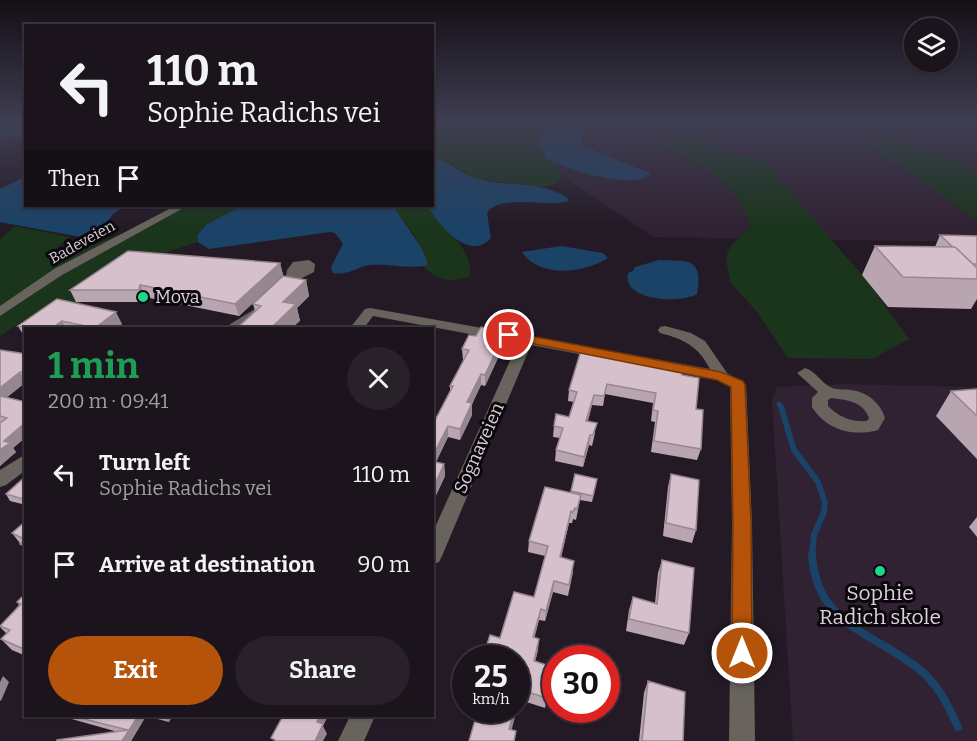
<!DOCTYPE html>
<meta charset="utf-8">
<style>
:root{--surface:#1b141c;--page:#282129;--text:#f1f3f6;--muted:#a09ea3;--line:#39333b;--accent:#b45309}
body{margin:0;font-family:Bitter,serif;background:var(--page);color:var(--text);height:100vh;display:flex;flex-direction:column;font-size:22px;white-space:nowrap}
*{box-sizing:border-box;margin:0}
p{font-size:20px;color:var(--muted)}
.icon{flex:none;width:33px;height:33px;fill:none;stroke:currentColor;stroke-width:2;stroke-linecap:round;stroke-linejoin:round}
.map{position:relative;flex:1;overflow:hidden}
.drawer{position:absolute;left:24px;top:327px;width:410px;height:390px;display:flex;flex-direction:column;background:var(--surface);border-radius:0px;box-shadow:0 2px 4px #0004,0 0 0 2px var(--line)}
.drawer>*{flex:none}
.hud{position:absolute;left:24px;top:24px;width:410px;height:183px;border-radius:0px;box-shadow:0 2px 4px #0004,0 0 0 2px var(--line);background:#1b141c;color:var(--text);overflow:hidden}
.buttons{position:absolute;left:904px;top:18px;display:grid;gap:12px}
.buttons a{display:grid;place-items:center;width:54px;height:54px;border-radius:50%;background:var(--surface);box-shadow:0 2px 4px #0004,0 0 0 2px var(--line);font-size:30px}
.speed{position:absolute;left:452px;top:645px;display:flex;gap:12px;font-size:30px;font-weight:700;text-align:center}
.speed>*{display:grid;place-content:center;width:78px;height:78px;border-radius:50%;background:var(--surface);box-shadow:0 2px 4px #0004,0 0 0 2px var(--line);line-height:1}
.speed small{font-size:15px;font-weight:400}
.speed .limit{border:9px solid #d22;background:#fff;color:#111}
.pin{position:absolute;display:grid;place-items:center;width:51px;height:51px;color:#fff;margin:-26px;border:3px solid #fff;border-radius:50%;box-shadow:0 2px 6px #0007}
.me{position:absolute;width:66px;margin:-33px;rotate:0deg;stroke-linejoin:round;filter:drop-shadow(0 0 4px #0008)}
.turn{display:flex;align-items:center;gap:21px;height:126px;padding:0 24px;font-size:27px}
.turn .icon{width:78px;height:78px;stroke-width:2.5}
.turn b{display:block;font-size:42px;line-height:51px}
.then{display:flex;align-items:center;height:57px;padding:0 24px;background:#0003;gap:12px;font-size:22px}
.round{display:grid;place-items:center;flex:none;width:63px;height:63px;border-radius:32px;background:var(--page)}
.summary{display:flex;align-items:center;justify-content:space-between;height:102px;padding:0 24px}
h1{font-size:36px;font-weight:700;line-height:45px;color:#1e9e55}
.action{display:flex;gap:12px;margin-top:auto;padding:12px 24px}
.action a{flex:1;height:69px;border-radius:36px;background:var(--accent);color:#fff;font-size:24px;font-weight:700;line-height:69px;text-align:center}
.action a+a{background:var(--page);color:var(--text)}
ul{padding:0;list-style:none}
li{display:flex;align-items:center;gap:18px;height:90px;padding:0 24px}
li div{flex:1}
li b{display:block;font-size:22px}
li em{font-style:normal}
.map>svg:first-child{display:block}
</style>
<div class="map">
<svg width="977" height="741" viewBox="0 0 977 741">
<rect width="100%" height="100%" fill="#241a26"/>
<!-- built -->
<path fill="#302232" d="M539,122H977V242L653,237L523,150Z
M841,384L977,387V741H793L772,400L777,387Z"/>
<!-- green -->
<path fill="#1a351c" d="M432,122H547L539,136L546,159L556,163L555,164L562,178L555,184L544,187L482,180L471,177L452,164L432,159Z
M696,133L728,154L760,159L769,167L867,281L909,339L872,359L788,358L757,312L730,282L726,260L728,251L733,243L751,228C745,198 722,176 695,163C683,157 672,153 661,145L670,139Z
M886,137L950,158L977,172V221L908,171L864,144Z
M174,206H242L207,224L197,235L198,242L170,251L35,328L29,317L0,336V240L15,226L69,237L55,249L58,256H64L124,233Z
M394,206H427C441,228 474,247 470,277C446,282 441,282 422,266L427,265L415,236L401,219Z"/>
<!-- water -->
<path fill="#1b4267" d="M0,122H25V137L0,138Z
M547,122H585L581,132L584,146L652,174C629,191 570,169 546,159L539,135Z
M432,159C451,161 458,172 474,178C506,188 539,179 568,198V201C549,208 498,193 487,213L491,238C468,263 439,224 427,206H432Z
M25,177L26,206H125C121,209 113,213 110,218C101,233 107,234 86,238L0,222V189Z
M242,206H394C404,226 422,242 428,265C408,270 389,263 370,265C357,267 347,276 333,273L331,267L343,244L335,233L330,232L209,249L198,242L197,235L207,224Z
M561,246L603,253L608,258C584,273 540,279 522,252Z
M659,260C690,261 703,258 697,294C680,304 622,301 628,273L633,271L635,267Z"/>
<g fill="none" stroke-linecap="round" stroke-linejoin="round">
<!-- stream-far2 -->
<path stroke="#1b4267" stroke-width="5" d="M779,404L782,408"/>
<!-- stream-far1 -->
<path stroke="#1b4267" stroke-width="6" d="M781,407L794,450L818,482L825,503L824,512L814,535L812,556"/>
<!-- stream -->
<path stroke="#1b4267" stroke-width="8" d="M812,554C816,626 874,632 920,670C939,685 948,706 958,727"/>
<!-- minor -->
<path fill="#68645d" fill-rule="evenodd" d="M175,206H187L62,275L0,316V306L54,269Z
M309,260L315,264L314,272L296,281L283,295H273L272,292L286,277L287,270L293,262Z
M258,307L265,311C254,325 241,330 224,328Z
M370,308L710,369C699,347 684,339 660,333L658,330L660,327L665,326L691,333L705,341L727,373L746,385L752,523L755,741H729L732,523L730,387L717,380L531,345L442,556L439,562L432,565V534L518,343L373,316L364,328H350L365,309Z
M805,368C816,371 821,383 832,388C837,390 845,389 851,390C867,392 880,402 885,418L878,430C853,437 826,430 812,407V398L818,392L797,373ZM831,398C846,400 863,401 869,418L867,421C850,422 839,417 828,406V400Z
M26,454V470L6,485L0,487V470Z
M350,716H375L364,741H338Z"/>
</g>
<!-- wall -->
<path fill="#b8a5af" d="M940,235L977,236V299L971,309L888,307L862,275L875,246L935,247Z
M280,263L283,275L239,316L145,297L144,302H76L70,290Z
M306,280L309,296L297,308L300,321L255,311L253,304Z
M57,299L122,324L116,328H26L25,338L18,326Z
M493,330V341L491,346L498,358L485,386L481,385L472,404V415L460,440L448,437L436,462L444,464L445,476L432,504V426L450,391V386L464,360H463L462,349L476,336Z
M0,350L26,354V382L7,397L26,402V437L13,448L16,452L0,466Z
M597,355L682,375L696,409L701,449L697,460L651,452L655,422L651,421L653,403L605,394L603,406L592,405L588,421L595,433L592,446L589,445L583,467L555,461L556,450L560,438L553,437L554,426L569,417L574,402L568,401L569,390Z
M977,389V459L936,416L951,391Z
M575,474L597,479L592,502L580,500L576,520L573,519L572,523H569L561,558L573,572L568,596L553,592L545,621L539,620L534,638L538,650L535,661L553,667L545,708L520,700L521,690L524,677L516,675V658H484V654L500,638L534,597L545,556L528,552L529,541L571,493Z
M671,474L696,530L692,543L663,536L668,487Z
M26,476V505L10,501L6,494Z
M977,517V537L969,527Z
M26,521V551L12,533Z
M662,560L689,633L684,645L626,631L629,610L633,597L655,603L658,573Z
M26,593V656L12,650L1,639L7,634L0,627L19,605L17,602Z
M648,681L683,741H639L644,693Z
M65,716H172L169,722L146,716L131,741H57L118,732L68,718Z"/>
<!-- shaded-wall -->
<path fill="#96868e" d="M280,263L283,275L239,316L235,304Z
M306,280L309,296L297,308L300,321L292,328H271L283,302Z
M140,285L145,297L144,302L139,290Z
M116,312L122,324L116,328H95Z
M62,321L66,328H52Z
M493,330V341L486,356V345Z
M498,347V358L485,386V375Z
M20,372L26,382L0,403V388Z
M481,374V385L472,404V415L460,440V429L467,402Z
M594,395L592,405L585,431L586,421Z
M26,422V437L13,448L16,452L0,466V450L4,441Z
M448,426V437L432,470V457Z
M590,435L589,445L583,467L584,457Z
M444,464L445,476L432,504V491Z
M571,511L569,523L558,568L560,557Z
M554,581L553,592L545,621L546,611Z
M541,609L539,620L532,648L533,637Z
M539,639L538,650L533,671L534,661Z
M3,676L9,682L1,701L0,700V682Z
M514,710H516V713L509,740V729Z
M138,716H146L131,741H122Z
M164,716H172L169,722Z
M319,716H328L323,726L327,734L323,741H315L317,722Z"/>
<!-- building -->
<path fill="#d6c0cb" stroke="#96868e" stroke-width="1.5" d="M940,235L977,236V264H973L955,247H953Z
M875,246L955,247L977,268V279L903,277Z
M128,251L280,263L235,304L140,285L139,290H70Z
M283,276L306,280L283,302L296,304L271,328H237L261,306L253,304Z
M57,299L116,312L95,328L62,321L52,328H32L18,326Z
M481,327L493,330L486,345L498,347L485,375L481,374L467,402L472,403L460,429L448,426L432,457V426L453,386H450L469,350L462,349L469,335L476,336Z
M582,347L598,350L596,354L627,360L628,355L683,366L682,375L699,378L696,409L703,410L701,449L654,441L658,411L653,410L656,393L607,384L604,396L594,395L586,421L597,423L593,435H590L584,457L556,450L563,428L554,426L556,414L569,417L577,392L569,390Z
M0,350L26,354V373L20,372L0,388Z
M977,389V416L951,391Z
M0,396L26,402V422L4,441L10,443L0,450V423L7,418L0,416Z
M432,461L444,464L432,491Z
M575,474L597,479L593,496L571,491Z
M671,474L699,480L696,530L666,523Z
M26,476V497L23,499L6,494Z
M545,487L581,495L577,509L575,508L573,512L571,511L560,557L574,561L569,585L554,581L546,611L541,609L533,637L539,639L534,661L553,667L547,698L521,690L526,668L516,664V658H497L484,654L490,635L500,638L514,592L534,597L548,546L529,541Z
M26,521V540L12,533Z
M26,540V547L20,544Z
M662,560L694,568L689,633L629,619L633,597L657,604Z
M26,593V650L1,639L10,630L0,626L21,604L17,602Z
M648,681L685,692L683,741H642Z
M478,710H514L509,729L516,731L514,741H469Z
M72,716H138L122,741H57V740L128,730Z
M283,716H319L317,722L323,724L315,741H275V740L271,738Z"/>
<!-- sky -->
<linearGradient id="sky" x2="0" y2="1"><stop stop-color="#140e15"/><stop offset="0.54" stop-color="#3f3e52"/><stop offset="1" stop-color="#3f3e52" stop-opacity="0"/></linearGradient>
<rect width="977" height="226" fill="url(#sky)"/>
<!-- route -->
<path fill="#b45309" stroke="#753606" stroke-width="1.5" d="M509,332L721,372L743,381L745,385L751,523L752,653L749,660L742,663L735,660L732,653L733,523L731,387L717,380L504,338L502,335L504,333Z"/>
<!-- markers -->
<g fill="#1bd988" stroke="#0b070c" stroke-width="2">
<circle cx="143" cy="297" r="6"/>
<circle cx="880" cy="571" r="6"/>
</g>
<g text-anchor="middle" stroke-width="6" stroke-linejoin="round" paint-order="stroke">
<!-- far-street labels -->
<g font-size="15" fill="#d8d1d9" stroke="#0b070c">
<text transform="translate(82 242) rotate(-29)" y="5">Badeveien</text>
</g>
<!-- poi labels -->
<g font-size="18" fill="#d8d1d9" stroke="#0b070c" text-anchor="start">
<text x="155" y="303">Mova</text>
</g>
<!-- street labels -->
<g font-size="18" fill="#d8d1d9" stroke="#0b070c">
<text transform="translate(479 448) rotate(-66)" y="6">Sognaveien</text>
</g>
<!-- near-poi labels -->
<g font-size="21" fill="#d8d1d9" stroke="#0b070c">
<text x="880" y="600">Sophie<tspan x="880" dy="24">Radich skole</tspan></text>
</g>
</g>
</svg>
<div class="buttons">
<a><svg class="icon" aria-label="layers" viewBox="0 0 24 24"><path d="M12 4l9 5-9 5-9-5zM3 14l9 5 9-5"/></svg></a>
</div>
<div class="speed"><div>25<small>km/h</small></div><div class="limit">30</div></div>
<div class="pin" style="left:509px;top:335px;background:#d93025"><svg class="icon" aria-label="arrive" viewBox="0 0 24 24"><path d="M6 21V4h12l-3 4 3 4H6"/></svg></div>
<svg class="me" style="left:742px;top:653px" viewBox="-20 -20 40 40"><circle r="17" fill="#b45309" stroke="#fff" stroke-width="3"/><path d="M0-11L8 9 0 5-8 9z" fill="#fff"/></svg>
<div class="hud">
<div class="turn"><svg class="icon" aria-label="left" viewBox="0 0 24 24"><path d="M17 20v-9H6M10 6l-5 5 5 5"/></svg><div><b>110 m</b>Sophie Radichs vei</div></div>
<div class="then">Then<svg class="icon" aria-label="arrive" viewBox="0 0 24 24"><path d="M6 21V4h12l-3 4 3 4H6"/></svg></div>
</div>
<section class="drawer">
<div class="summary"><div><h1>1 min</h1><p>200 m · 09:41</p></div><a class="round"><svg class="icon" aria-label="close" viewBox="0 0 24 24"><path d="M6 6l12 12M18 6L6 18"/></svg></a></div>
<ul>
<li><svg class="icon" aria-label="left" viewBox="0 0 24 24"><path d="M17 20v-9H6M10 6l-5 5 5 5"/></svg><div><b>Turn left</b><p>Sophie Radichs vei</p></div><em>110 m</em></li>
<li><svg class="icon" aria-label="arrive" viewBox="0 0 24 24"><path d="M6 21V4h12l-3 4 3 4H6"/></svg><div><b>Arrive at destination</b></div><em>90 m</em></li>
</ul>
<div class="action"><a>Exit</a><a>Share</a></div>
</section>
</div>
